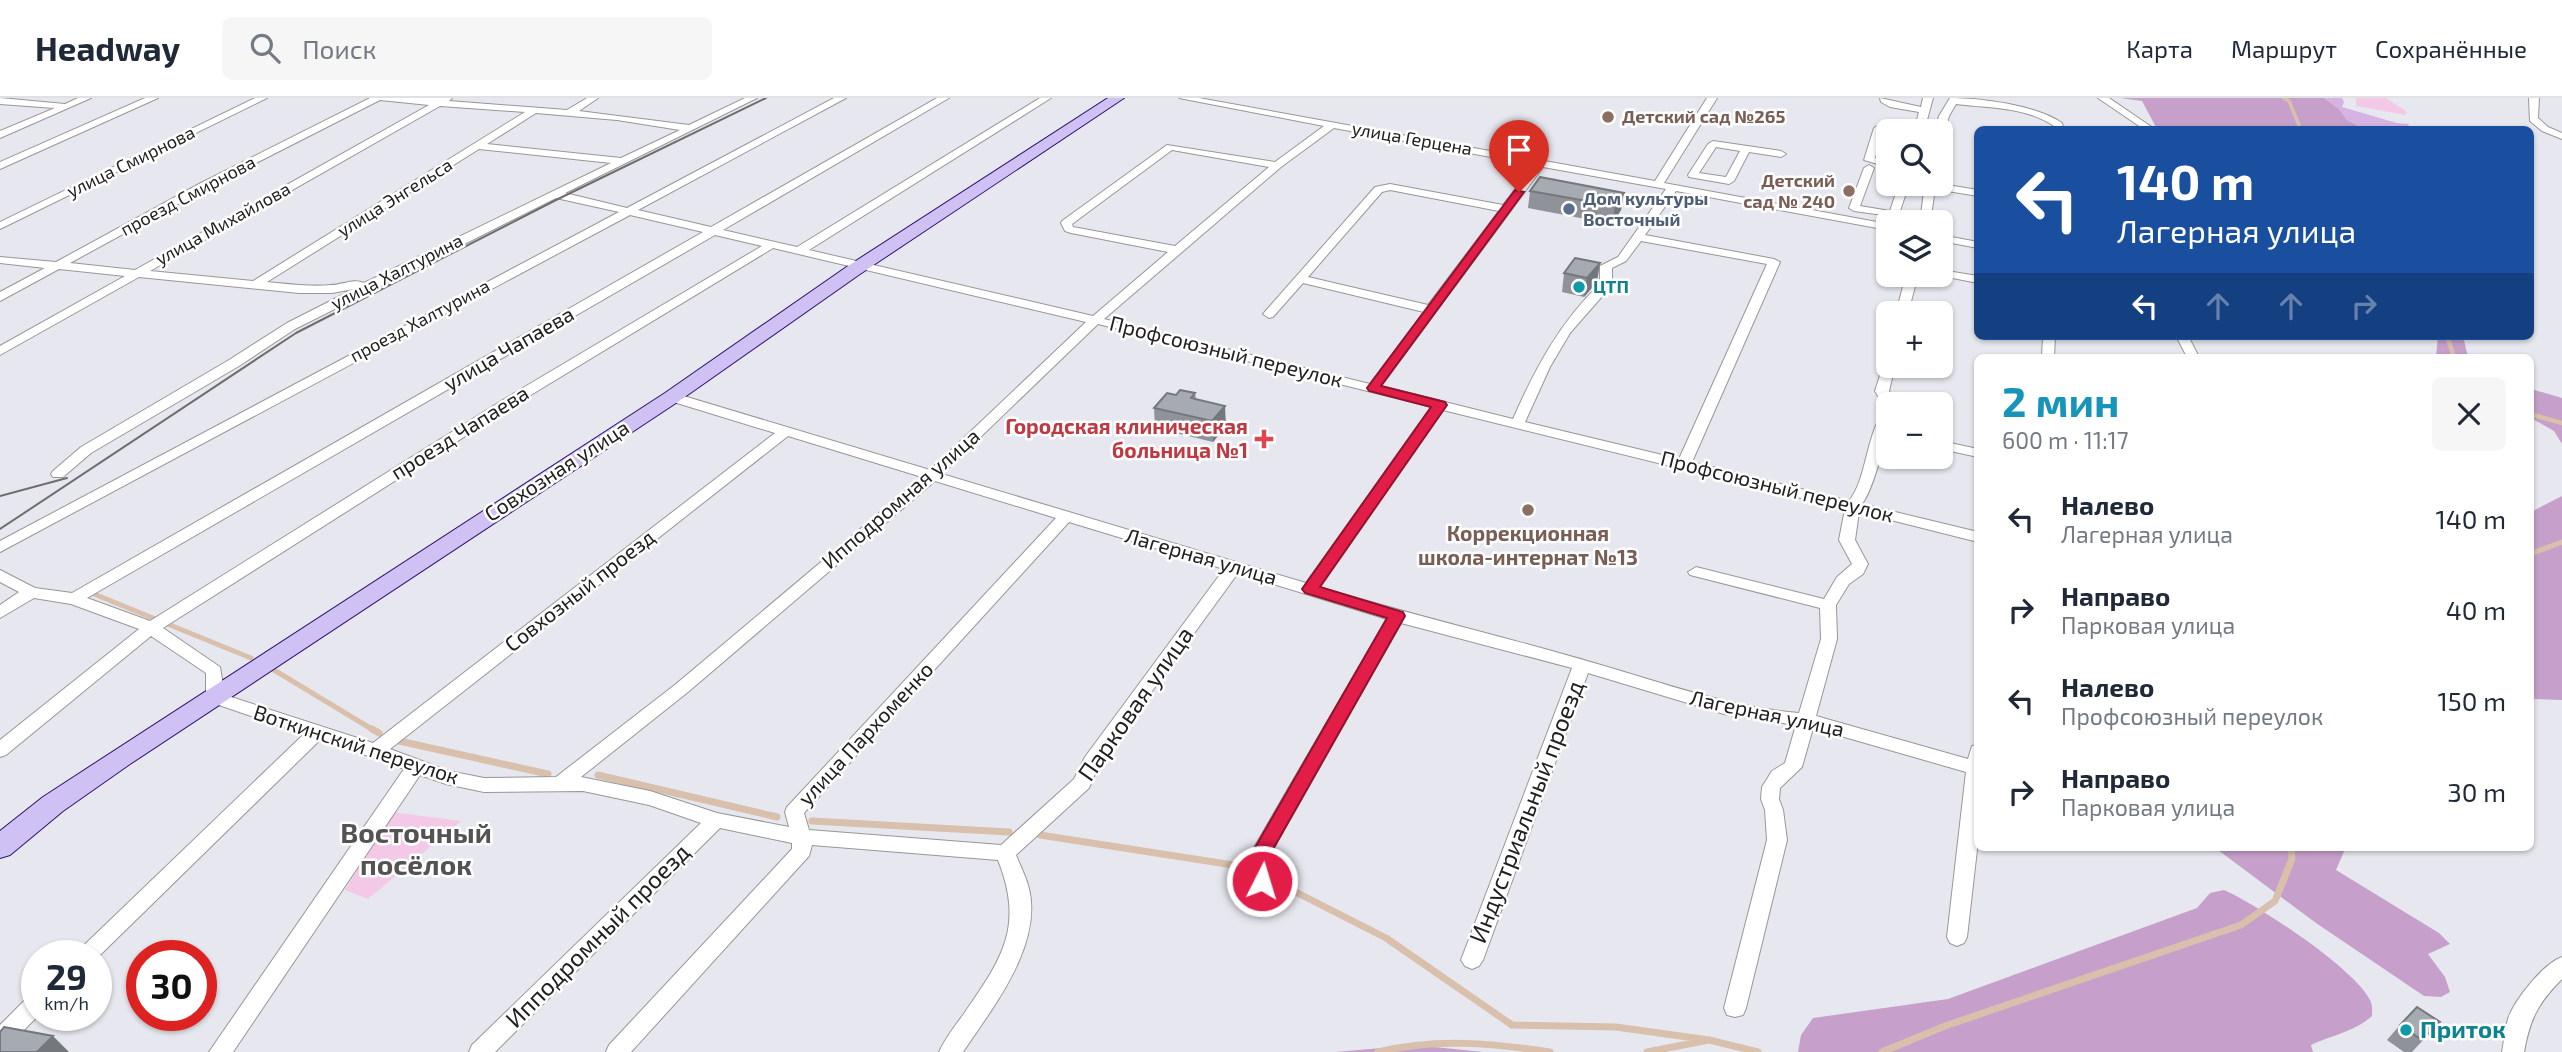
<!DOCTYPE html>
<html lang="ru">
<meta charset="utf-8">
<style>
:root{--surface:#fff;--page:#f6f6f7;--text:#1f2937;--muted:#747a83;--line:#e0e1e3;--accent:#1795b8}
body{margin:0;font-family:"Exo 2",sans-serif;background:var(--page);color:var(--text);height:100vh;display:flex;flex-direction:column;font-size:26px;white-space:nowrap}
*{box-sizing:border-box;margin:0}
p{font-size:23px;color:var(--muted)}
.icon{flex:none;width:38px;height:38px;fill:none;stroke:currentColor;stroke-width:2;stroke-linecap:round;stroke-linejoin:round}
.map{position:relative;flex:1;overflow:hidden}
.side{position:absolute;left:1974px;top:256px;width:560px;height:497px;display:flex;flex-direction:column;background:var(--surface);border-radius:10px;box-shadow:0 2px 5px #0004}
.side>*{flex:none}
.banner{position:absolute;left:1974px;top:28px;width:560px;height:214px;border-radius:10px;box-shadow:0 2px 5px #0004;background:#1a4fa0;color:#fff;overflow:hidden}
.buttons{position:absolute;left:1876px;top:21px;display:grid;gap:14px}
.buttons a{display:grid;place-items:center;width:77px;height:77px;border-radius:10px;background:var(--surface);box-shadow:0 2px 5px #0004;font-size:35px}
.speed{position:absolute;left:21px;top:842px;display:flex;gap:14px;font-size:35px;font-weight:700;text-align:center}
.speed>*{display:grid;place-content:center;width:91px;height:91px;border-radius:50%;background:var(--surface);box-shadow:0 2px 5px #0004;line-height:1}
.speed small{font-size:18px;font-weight:400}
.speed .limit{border:10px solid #d22;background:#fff;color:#111}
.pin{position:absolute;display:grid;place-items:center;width:60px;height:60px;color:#fff;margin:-72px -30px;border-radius:50% 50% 50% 0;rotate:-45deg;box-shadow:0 0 7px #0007}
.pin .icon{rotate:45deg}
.me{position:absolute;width:77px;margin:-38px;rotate:5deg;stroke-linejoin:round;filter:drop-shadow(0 0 5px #0008)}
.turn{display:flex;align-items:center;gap:24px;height:147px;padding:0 28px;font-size:32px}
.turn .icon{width:91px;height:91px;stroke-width:2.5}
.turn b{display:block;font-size:49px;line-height:60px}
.lanes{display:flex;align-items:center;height:66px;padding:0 28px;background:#0003;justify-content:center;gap:35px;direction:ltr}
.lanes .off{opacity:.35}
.round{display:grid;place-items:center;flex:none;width:74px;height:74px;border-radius:10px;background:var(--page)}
.summary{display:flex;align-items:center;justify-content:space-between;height:119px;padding:0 28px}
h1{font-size:42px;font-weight:700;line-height:52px;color:var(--accent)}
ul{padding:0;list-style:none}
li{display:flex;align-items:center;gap:21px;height:91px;padding:0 28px}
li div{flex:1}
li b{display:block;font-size:26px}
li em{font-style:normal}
header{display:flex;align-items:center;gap:42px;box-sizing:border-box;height:98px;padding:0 35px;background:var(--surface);border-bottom:2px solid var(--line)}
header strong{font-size:33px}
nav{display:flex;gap:38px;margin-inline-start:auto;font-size:24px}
.search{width:490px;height:63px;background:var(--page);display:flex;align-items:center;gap:18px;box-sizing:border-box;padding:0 24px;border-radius:10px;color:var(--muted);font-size:26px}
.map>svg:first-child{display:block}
</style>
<header>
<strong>Headway</strong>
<div class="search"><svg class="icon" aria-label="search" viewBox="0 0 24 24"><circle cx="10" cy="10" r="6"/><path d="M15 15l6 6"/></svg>Поиск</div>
<nav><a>Карта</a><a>Маршрут</a><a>Сохранённые</a></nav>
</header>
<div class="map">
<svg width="2562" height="954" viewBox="0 0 2562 954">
<rect width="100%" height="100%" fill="#e7e8ef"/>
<!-- grass -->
<path fill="#d6b3e3" d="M2324,0H2342L2344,4L2342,9L2397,25L2409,26L2407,31H2364L2347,22L2339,11Z"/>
<!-- forest -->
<path fill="#c6a0ca" d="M2120,0H2324L2339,11L2347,22L2364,31H2157L2142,3Z
M2438,238H2463L2468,259H2428L2436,258Z
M2531,291L2562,300V346L2554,333L2531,320Z
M2562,398V602L2531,601V414Z
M2214,749H2346L2336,772L2439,835L2450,846L2428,856L2445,879L2450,894L2441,899L2424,898L2316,825Z
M2224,792C2258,807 2354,870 2370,902C2373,908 2372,912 2372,918C2354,934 2332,937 2311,947L2313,954H1798L1801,937L1813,920L1948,901L2197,810L2210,795Z
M1393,949H1434L1484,954H1335Z"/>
<!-- park -->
<path fill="#f4c9e7" d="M2356,0H2386L2406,13V17L2356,8Z
M392,714L461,723L368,801L345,792Z"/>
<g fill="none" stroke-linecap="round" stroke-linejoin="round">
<!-- stream-far3 -->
<path stroke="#d8c0ac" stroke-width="3.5" d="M2283,0L2289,3L2301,32"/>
<!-- stream-far2 -->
<path stroke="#d8c0ac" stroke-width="4.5" d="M2447,238L2454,259
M2530,316L2562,325"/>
<!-- stream-far1 -->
<path stroke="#d8c0ac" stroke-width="5" d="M2530,456L2562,444
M94,496L251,560
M274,572L375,633"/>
<!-- stream -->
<path stroke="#d8c0ac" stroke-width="7" d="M372,631L379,635
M399,643L548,676
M598,677L777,719
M812,723L1009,734
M1040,737L1246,769
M1278,785L1386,840L1512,927L1616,929L1709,942
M1378,954C1436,940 1491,945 1550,954
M1647,954L1709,942L1758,954
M1882,954L1945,928L2241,827L2275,803L2292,761L2291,749"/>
<!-- street casing -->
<g stroke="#979797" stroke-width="2">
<path id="street" d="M0,0L65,6L78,0H91L0,40V33L55,10L0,6Z
M145,0H158L0,71V64Z
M255,0H267L0,131V124Z
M370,0H452L449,3L567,12L587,0H598L579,13L689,27L745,0H757L565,95L627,110L834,0H846L638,112L711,129L937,0H949L723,132L797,149L1040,0H1051L809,152L1093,218L1168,154L1071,135L1065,133L1061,125L1062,123L1167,47L1275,64L1324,28L1179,0H1199L1655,83L1707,0H1717L1664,85L1888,126V132L1676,93L1645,137L1774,161L1780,164L1692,364L1849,403C1867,380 1865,342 1883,314L1888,313C1889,333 1874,390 1862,406L1978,434V444L1859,414L1855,442L1868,466L1863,476L1849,486L1836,507L1837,541L1816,618L1968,661L1972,648L1978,647V743L1967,839L1964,845L1957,848L1950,845L1947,839L1966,674L1813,630L1802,669L1780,690L1779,701L1783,712L1787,742L1746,910L1743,917L1735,919L1727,917L1724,910L1767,742L1765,712L1761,701L1762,689L1772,673L1785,665L1796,627L1724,616L1588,575L1483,862L1479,868L1472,871L1465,868L1461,862L1572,570L1401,525L1272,753L1271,783L1268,789L1261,791L1254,789L1251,783L1252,753L1387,521L1238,475L1099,666L1089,690L1016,757C1020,767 1025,777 1028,787C1045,845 993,909 963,954H939C945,941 954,929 963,917C1001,862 1025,830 998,762L812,747L809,758L631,954H606L609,947L792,751V745L720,730L495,954H469L472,947L701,725L649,707L583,693L484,694L446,686L420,677L233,954H209L404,671L321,641L96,861V858H76L79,852L304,636L216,606L206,597V575L151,538L6,657L0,659V642L139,531L71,506L34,500L0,520V507L19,494L0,484V472L35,490L72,495L703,134L630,117L0,454V443L619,114L556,100L295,231L239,268L91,355L63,379H53L51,376L53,373L81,349L229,262L287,225L354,191L332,195H299L139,179L0,257V248L125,178L59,171L0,203V194L45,170L0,165V159L56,164L201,85ZM380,2L429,7L135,172L70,165L209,89ZM440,8L525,14L253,183L150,173ZM536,15L617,22L680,32L621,60L487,46ZM1334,30L1534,67L1503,107L1390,86L1375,89L1263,216L1269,220L1273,219L1303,185L1424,214L1370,286L1104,221L1281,69ZM479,51L611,65L364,185C354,180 342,187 331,187C310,189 288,186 267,184ZM1172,52L1269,69L1175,148L1073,129L1072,126ZM1543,69L1666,91L1618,159L1600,168V186C1560,224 1535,271 1513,321L1381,288ZM1390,92L1499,113L1428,207L1308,179L1382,94ZM715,137L762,148L506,300L150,523L87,500ZM1641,143L1767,166L1679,361L1525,324L1550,269L1570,235L1612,187V170L1626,163ZM773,150L1086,224L930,372L677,296H667V302L775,335L373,645L228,598L224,594L220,569L163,530L516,306ZM1098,226L1432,309L1306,485L942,376ZM1443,312L1845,411L1839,442L1852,466L1837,479L1824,501L1696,469L1688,474L1690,477L1820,510L1821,541L1799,615C1726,609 1658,583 1587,563C1498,537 1408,516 1319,489ZM788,338L922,379L676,586L556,679L484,680L449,673L390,651ZM935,383L1056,420L787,709L785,714L789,729L717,715L650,693L581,679L688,594ZM1069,424L1224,471L1085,659L1074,681L1001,747L809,732L804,715Z
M1880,0L1921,9L1923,0H1933L1924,33H1883L1875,60L1888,63V69L1864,62L1874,30L1879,27L1915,30L1919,14L1890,9L1881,4Z
M1950,0C1980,0 2036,7 2062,25L2064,32H2054V28C2027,9 1988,10 1956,6L1949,18L1945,33L1941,36V33H1935L1939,18Z
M2098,0H2109L2156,32H2145Z
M2529,0H2539L2538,20L2548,29L2562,35V41L2542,33L2530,23Z
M1713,43L1781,53L1786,56L1781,59L1749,54L1734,83L1729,86L1689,79L1688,77L1708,46ZM1716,49L1740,53L1726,79L1699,75Z
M1869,67L1874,70L1860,108L1890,113L1899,86H1909L1898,119L1854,113L1849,110L1864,70Z
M1925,86H1941L1978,92V98L1935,91L1930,124H1920Z
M1941,137L1978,144V150L1941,143Z
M1941,172L1978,178V185L1937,177H1941Z
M1906,177H1918L1908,215H1896Z
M2043,238H2055L2054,259H2042Z
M2176,238H2188L2199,259H2187Z
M1888,264V268H1895L1889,293L1896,306H1888V310L1884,309L1875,293L1883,268Z
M1941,343L1978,351V359L1941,351Z
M2562,859V881C2538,905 2530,921 2524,954H2502C2504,943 2505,931 2508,921C2514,902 2544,865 2562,859Z
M37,896V917H39L8,948L0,951V927L29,898Z"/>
</g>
<!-- secondary casing -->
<g stroke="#2f126b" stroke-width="2">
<path id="secondary" d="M1108,0H1124L860,176L679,303L130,666L63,713L10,757L0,760V733L43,699L665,295L848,168Z"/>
</g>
<!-- street -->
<use href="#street" fill="#fff" fill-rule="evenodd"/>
<!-- secondary -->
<use href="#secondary" fill="#cfc1f3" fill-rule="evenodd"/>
<!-- tram -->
<path stroke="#6e6e6e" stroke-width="2" d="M0,398L67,380
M0,431L296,235L558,101L766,0"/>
</g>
<!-- wall -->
<path fill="#8f9298" d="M1530,93L1624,95L1621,112L1612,126L1528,110Z
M1575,160L1597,184L1584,199L1562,194L1564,175Z
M1195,295L1196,301L1226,328L1213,344L1155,330L1154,310L1176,297Z
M2400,927L2426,939L2412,954H2404L2387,942Z"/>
<!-- shaded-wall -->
<path fill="#74777c" d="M1624,95L1621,112L1612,126L1615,108Z
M1600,165L1597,184L1584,199L1587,180Z
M1225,308L1226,328L1213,344L1212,323Z
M53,938L69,954H37Z"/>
<!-- building -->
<path fill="#a6aab1" stroke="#74777c" stroke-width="2" d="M1540,79L1624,95L1615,108L1530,93Z
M1575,160L1600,165L1587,180L1564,175Z
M1180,292L1195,295L1191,300L1225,308L1212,323L1154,310L1167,295L1176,297Z
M2417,909L2440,924L2422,942L2400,927Z
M4,929L53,938L37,954H0V934Z"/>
<!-- route -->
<path fill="#e11d48" stroke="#92132f" stroke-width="2" d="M1515,92L1524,94L1381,288L1445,304L1447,307L1320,489L1403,514L1405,518L1272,753V783L1269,789L1262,791L1254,789L1251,783L1253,753L1387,520L1305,495L1302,491L1431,309L1369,293L1367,290Z"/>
<!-- markers -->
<g fill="#8d6e63" stroke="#fff" stroke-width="2.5">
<circle cx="1608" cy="19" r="7"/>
<circle cx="1849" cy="93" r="7"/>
<circle cx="1528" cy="412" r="7"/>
</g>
<circle fill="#5c6f8a" stroke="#fff" stroke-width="2.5" cx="1569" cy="111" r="7"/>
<g fill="#0f9aa8" stroke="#fff" stroke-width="2.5">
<circle cx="1579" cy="189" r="7"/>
<circle cx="2406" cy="932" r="7"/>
</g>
<path fill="#e0444e" stroke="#fff" stroke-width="2.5" d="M1260.5 330.5h7v7h7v7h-7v7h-7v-7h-7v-7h7z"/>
<g text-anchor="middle" stroke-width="5" stroke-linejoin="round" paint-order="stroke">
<!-- far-education labels -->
<g font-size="18" font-weight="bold" fill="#785e54" stroke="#fff" text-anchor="start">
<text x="1622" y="25">Детский сад №265</text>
<text x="1835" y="89" text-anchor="end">Детский<tspan x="1835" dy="21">сад № 240</tspan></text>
</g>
<!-- far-street labels -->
<g font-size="18" fill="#202020" stroke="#fff">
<text transform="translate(1412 41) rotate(10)" y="6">улица Герцена</text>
<text transform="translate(131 64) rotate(-26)" y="6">улица Смирнова</text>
<text transform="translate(188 98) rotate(-28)" y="6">проезд Смирнова</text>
<text transform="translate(395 100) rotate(-32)" y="6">улица Энгельса</text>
<text transform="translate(223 126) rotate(-29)" y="6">улица Михайлова</text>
<text transform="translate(397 174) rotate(-27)" y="6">улица Халтурина</text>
<text transform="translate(420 223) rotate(-28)" y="6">проезд Халтурина</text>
</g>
<!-- far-service labels -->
<g font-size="18" font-weight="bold" fill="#4e5e75" stroke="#fff" text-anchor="start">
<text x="1583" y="107">Дом культуры<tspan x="1583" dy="21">Восточный</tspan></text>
</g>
<!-- far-culture labels -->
<g font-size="18" font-weight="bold" fill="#0d838f" stroke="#fff" text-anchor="start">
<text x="1593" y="195">ЦТП</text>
</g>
<!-- street labels -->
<g font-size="21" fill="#202020" stroke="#fff">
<text transform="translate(509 251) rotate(-30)" y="7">улица Чапаева</text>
<text transform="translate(1226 254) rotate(14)" y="7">Профсоюзный переулок</text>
<text transform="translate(460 335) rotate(-32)" y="7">проезд Чапаева</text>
<text transform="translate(557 373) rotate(-33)" y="7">Совхозная улица</text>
<text transform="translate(1777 389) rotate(14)" y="7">Профсоюзный переулок</text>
<text transform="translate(901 401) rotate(-41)" y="7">Ипподромная улица</text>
<text transform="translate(1201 459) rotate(16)" y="7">Лагерная улица</text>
<text transform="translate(580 493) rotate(-38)" y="7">Совхозный проезд</text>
<text transform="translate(1767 616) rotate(12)" y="7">Лагерная улица</text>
<text transform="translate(866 636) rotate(-47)" y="7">улица Пархоменко</text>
<text transform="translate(356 647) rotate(18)" y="7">Воткинский переулок</text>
</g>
<!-- health labels -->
<g font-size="21" font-weight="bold" fill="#be3a42" stroke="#fff" text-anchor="end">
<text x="1248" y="336">Городская клиническая<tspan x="1248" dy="24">больница №1</tspan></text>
</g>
<!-- education labels -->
<g font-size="21" font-weight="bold" fill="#785e54" stroke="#fff">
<text x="1528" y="443">Коррекционная<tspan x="1528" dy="24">школа-интернат №13</tspan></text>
</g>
<!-- near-street labels -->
<g font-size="24" fill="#202020" stroke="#fff">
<text transform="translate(1136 606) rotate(-55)" y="8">Парковая улица</text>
<text transform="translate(1527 714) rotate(-69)" y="8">Индустриальный проезд</text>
<text transform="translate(598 838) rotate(-45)" y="8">Ипподромный проезд</text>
</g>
<!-- near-culture labels -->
<g font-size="24" font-weight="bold" fill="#0d838f" stroke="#fff" text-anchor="start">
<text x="2420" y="940">Приток</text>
</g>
<!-- near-neighbourhood labels -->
<g font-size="28" font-weight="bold" fill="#535353" stroke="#fff">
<text x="416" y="745">Восточный<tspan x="416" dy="32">посёлок</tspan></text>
</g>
</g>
</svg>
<div class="buttons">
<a><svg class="icon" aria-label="search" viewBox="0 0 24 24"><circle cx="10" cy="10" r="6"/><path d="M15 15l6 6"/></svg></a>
<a><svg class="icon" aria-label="layers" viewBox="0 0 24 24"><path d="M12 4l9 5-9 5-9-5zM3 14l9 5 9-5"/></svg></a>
<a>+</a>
<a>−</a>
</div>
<div class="speed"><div>29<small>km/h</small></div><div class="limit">30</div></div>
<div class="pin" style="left:1519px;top:94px;background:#d93025"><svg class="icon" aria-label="arrive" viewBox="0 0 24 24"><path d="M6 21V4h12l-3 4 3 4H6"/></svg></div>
<svg class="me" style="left:1262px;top:783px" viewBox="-20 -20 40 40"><circle r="17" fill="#e11d48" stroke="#fff" stroke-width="3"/><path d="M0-11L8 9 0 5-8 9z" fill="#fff"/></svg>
<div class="banner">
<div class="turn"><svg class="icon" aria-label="left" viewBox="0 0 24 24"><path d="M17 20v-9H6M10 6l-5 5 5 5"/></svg><div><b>140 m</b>Лагерная улица</div></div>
<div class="lanes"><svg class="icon" aria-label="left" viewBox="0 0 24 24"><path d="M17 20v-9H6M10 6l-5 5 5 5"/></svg><svg class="icon off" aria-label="ahead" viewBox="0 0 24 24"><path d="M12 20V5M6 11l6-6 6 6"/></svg><svg class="icon off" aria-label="ahead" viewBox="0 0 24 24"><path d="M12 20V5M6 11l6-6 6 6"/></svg><svg class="icon off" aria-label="right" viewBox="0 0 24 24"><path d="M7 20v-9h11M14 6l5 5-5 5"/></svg></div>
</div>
<section class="side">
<div class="summary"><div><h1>2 мин</h1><p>600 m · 11:17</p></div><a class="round"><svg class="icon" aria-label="close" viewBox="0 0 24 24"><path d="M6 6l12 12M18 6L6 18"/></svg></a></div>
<ul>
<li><svg class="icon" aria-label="left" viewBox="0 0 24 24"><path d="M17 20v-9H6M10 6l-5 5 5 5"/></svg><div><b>Налево</b><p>Лагерная улица</p></div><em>140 m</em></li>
<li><svg class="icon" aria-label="right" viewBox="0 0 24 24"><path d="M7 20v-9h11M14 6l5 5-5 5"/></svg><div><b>Направо</b><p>Парковая улица</p></div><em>40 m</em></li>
<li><svg class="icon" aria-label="left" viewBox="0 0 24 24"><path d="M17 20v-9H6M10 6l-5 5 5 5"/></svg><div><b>Налево</b><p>Профсоюзный переулок</p></div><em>150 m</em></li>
<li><svg class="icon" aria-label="right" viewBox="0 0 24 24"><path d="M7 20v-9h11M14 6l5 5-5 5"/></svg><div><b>Направо</b><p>Парковая улица</p></div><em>30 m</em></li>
</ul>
</section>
</div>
